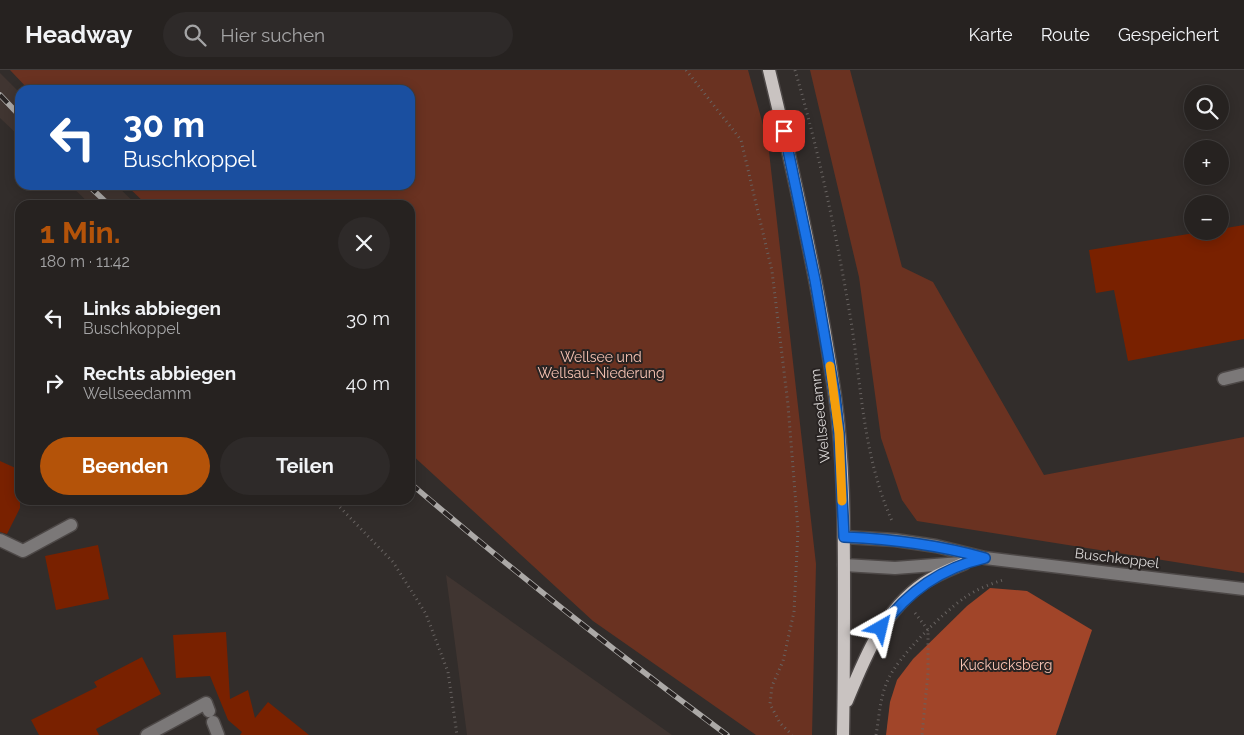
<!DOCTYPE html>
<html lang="de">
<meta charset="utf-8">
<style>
:root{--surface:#262220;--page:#2e2a29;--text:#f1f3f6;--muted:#a4a4a5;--line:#423f3e;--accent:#b45309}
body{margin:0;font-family:Raleway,sans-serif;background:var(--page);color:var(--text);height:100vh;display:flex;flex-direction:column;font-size:19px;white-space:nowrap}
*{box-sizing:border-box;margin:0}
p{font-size:16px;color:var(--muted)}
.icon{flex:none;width:28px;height:28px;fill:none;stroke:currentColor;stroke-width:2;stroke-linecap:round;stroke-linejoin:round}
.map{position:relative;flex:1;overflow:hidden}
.sheet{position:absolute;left:15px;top:130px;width:400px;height:305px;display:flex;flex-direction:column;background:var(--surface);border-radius:15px;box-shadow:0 2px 12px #0003,0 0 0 1px var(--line)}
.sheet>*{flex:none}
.banner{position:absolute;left:15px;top:15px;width:400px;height:105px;border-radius:15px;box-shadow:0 2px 12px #0003,0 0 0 1px var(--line);background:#1a4fa0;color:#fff;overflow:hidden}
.fabs{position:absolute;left:1184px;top:15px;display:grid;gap:10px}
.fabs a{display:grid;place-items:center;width:45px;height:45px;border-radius:50%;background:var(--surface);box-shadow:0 2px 12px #0003,0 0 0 1px var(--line);font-size:25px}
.pin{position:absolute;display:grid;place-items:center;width:42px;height:42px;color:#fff;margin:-21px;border-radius:10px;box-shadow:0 2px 8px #0006}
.me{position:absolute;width:55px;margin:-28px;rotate:37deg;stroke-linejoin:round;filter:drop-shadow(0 0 4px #0008)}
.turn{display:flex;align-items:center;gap:18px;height:105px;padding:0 25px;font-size:22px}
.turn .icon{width:65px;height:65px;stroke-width:2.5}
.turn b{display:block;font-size:35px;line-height:42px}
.round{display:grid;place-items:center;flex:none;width:52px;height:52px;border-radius:26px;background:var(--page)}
.summary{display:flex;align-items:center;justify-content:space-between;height:85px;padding:0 25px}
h1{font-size:30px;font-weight:700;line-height:38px;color:var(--accent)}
.button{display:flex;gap:10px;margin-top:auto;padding:10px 25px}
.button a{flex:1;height:58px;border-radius:30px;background:var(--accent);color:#fff;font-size:20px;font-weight:700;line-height:58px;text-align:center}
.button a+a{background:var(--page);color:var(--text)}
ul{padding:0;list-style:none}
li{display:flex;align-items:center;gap:15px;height:65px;padding:0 25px}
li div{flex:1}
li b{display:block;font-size:19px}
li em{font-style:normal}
header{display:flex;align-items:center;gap:30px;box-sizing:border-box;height:70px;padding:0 25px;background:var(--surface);border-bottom:1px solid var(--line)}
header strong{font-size:24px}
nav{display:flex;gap:28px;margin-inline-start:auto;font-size:18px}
.search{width:350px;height:45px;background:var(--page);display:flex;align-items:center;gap:12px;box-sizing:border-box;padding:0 18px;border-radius:28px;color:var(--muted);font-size:19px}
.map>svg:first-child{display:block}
</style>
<header>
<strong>Headway</strong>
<div class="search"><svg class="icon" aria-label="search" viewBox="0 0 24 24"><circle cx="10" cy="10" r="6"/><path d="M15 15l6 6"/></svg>Hier suchen</div>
<nav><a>Karte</a><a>Route</a><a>Gespeichert</a></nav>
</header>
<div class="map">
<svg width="1244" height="665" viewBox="0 0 1244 665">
<rect width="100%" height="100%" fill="#322d2b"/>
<!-- built -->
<path fill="#403531" d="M0,3L20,23V67L0,48Z
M70,115H116L137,135H91Z
M446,505L672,665H467Z"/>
<!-- green -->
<path fill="#6a3221" d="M10,0H748L768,73L816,494L812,665H756L593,551L410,383V135H147L126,115H410V20H29Z
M810,0H850L902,197L933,212L1044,405L1244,367V503L917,451L902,430L881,368L859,207Z"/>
<!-- forest -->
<path fill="#a14529" d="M990,518L1027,521L1092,560L1056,665H886L890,632L897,610L913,589L967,536Z"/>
<!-- building -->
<path fill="#792100" d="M1244,155V269L1128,291L1114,220L1096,223L1089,180L1207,161H1220V159Z
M0,391L20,400V438L7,464L0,462Z
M98,475L109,529L56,540L45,486Z
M226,562L230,629L248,620L255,648L268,632L309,665H240L242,662L228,650L210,606L176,608L173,565Z
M142,587L161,624L96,659L99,665H39L31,650L97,617L94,612Z"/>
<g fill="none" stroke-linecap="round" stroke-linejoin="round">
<!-- minor casing -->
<g stroke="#4d4847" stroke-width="15">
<path id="minor" d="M1224,309L1244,304
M844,467L895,470L936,476L985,488L1244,519
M0,470L23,481L71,455
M844,495L895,498L961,493
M213,652L218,665
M147,665L206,633L209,641"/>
</g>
<!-- major casing -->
<g stroke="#4d4847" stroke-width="15">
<path id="major" d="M769,0C795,107 819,216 835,326C844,390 844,457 844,522C844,569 844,617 843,665
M847,631C865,587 883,541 924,513C937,504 951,499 965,493"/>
</g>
<!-- path -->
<path stroke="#686361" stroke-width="3" stroke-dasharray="1 4" stroke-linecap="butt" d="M686,0L741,70L772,201L788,335L798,460L794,542L783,591L772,616L770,634L780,653L792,665
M795,0C819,82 837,167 851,251C862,321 863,385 892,451
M333,430L393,492L426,544L448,602L457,665
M915,543L928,560V603L922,665
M876,665C879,648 880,628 887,612C897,587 942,544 964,528C975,520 990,514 1003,510"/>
<!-- minor -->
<use href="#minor" stroke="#7b7878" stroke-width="12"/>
<!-- major -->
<use href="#major" stroke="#c9c3c1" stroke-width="12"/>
<!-- rail casing -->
<g stroke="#aca9a7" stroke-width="5.5">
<path id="rail" d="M0,25L20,46
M88,115L109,135
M410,413C513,501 619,585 727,665"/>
</g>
<!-- rail -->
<use href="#rail" stroke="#282322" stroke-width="4" stroke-dasharray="11" stroke-linecap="butt"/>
</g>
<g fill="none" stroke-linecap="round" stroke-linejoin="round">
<!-- route casing -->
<g stroke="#114b97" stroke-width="12">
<path id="route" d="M784,61L815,210L835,326L839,363L844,467C892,469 939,475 985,488C941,498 908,521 881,558"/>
</g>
<!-- route -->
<use href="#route" stroke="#1a73e8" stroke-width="9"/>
<!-- slow -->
<path stroke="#f59e0b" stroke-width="9" d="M830,296L839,363L842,431"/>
</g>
<g text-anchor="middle" stroke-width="4" stroke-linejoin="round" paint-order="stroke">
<!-- park labels -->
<g font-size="14" fill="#f9c5b5" stroke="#282322">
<text x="601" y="292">Wellsee und<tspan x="601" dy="16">Wellsau-Niederung</tspan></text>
<text x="1006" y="600">Kuckucksberg</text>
</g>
<!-- street labels -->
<g font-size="14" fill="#dbd8d7" stroke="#282322">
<text transform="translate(820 346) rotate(-96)" y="5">Wellseedamm</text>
<text transform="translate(1117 488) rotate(7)" y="5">Buschkoppel</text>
</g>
</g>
</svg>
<div class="fabs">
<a><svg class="icon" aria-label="search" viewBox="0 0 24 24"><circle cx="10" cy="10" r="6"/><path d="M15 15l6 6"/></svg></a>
<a>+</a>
<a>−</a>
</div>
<div class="pin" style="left:784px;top:61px;background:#d93025"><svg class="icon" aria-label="arrive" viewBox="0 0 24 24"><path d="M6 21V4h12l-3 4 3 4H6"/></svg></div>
<svg class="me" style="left:881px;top:558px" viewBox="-20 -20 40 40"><path d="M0-17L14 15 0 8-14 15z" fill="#1a73e8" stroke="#fff" stroke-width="4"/></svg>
<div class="banner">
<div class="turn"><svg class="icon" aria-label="left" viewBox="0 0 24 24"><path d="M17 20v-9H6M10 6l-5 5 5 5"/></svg><div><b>30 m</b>Buschkoppel</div></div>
</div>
<section class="sheet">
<div class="summary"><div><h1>1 Min.</h1><p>180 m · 11:42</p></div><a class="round"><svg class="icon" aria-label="close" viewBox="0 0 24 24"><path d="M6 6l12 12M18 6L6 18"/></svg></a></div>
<ul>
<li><svg class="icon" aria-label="left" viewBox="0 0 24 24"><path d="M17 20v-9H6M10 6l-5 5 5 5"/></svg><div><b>Links abbiegen</b><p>Buschkoppel</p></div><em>30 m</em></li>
<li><svg class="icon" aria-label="right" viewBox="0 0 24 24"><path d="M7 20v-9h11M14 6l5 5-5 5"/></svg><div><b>Rechts abbiegen</b><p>Wellseedamm</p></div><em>40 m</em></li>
</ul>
<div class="button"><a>Beenden</a><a>Teilen</a></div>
</section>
</div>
